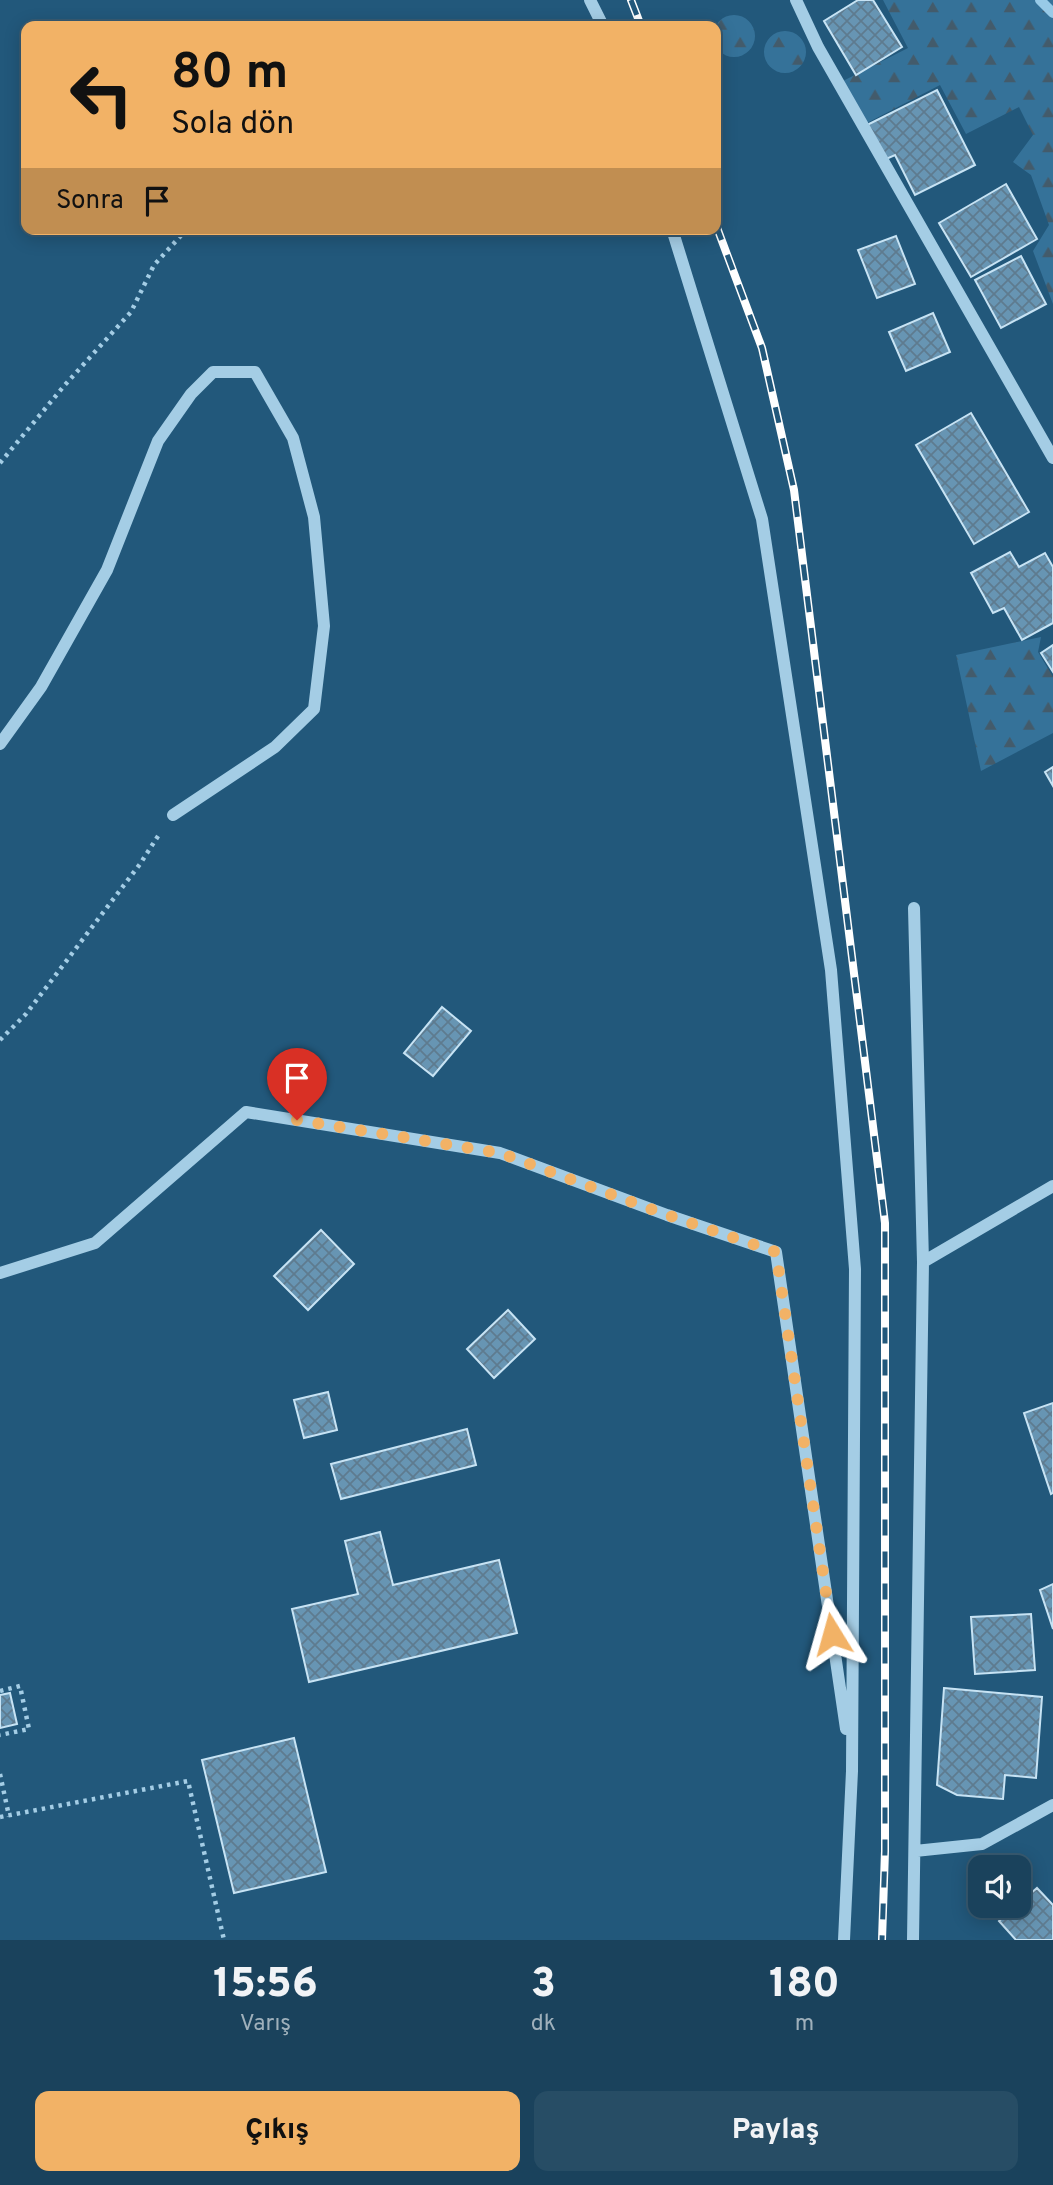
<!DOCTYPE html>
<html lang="tr">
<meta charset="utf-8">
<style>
:root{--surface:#1a425c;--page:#274d65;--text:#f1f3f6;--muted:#9fb0bb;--line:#385b72;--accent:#f2b266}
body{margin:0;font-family:Overpass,sans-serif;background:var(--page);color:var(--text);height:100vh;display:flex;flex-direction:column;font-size:26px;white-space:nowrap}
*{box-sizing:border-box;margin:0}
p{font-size:23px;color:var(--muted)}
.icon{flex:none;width:38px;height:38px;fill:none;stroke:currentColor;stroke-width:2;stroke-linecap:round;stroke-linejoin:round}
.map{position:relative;height:1940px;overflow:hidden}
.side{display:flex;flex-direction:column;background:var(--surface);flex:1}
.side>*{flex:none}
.top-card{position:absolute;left:21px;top:21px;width:700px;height:214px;border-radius:14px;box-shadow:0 4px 18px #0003,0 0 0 2px var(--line);background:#f2b266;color:#111;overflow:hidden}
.buttons{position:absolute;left:968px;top:1855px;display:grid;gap:14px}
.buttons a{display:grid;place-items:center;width:63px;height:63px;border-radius:14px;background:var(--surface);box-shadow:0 4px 18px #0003,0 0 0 2px var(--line);font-size:35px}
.pin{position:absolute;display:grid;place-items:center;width:60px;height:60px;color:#fff;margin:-72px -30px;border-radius:50% 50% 50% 0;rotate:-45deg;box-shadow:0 0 7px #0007}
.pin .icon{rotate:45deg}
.me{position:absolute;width:77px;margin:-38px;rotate:352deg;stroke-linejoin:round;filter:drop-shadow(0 0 5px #0008)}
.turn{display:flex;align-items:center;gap:24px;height:147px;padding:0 35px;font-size:32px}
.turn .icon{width:91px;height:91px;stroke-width:2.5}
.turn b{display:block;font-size:49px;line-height:60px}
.then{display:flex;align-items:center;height:66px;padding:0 35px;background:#0003;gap:14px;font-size:26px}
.eta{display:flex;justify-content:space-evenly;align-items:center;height:119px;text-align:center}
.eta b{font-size:42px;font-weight:800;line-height:49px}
.primary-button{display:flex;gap:14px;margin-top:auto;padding:14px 35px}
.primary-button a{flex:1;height:80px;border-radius:14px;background:var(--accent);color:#111;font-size:28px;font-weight:800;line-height:80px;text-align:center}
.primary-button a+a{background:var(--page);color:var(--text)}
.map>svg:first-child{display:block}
</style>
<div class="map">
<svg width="1053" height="1940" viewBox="0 0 1053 1940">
<defs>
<pattern id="forest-firs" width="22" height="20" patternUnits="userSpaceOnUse" patternTransform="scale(1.75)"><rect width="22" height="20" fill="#357299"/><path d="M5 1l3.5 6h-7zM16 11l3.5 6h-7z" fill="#435b6b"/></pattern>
<pattern id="building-cross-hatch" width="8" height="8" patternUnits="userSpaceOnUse" patternTransform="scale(1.75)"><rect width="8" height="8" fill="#6795b3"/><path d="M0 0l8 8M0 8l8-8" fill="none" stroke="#5e7b8f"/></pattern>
</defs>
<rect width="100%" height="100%" fill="#22587b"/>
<!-- forest -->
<path fill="url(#forest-firs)" d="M883,0H1053V304L1033,251L1049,225L1031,175L1013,162L1033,135L1019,107L966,134L940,85L863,125L841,82L908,48Z
M713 36a21 21 0 1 1 42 0a21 21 0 1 1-42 0Z
M764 52a21 21 0 1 1 42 0a21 21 0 1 1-42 0Z
M1041,637L1038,652L1053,677V733L981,771L956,655Z"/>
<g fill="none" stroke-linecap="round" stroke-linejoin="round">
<!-- stream -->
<path stroke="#98cae7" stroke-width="10" d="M1040,0L1053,13"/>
</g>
<!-- building -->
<path fill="url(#building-cross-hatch)" stroke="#c7e3f4" stroke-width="2" d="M858,0H873L902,47L856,75L824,21Z
M937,90L975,165L915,195L895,155L884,160L867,125Z
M1006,184L1037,239L971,277L939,223Z
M896,236L915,284L877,298L858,250Z
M1021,256L1046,304L1001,328L975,280Z
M933,313L950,352L906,371L889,332Z
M971,413L1029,512L974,544L916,445Z
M1010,552L1019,567L1045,553L1053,567V623L1022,640L1004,608L993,613L971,573Z
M1053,645V672L1041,653Z
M1053,767V786L1045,772Z
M442,1007L471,1031L433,1076L404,1053Z
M321,1230L354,1264L308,1310L274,1276Z
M508,1310L535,1339L494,1378L467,1349Z
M328,1392L337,1430L304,1438L294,1400Z
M1053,1403V1493L1051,1494L1024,1413Z
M467,1429L476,1465L341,1499L331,1464Z
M380,1532L393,1585L499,1560L517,1633L309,1682L292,1609L358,1594L345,1541Z
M1053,1584V1629L1040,1590Z
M1031,1614L1035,1670L975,1674L971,1617Z
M944,1688L1042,1697L1036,1778L1005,1775L1003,1799L957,1795L937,1785Z
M10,1693L17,1724L0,1728V1695Z
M294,1738L326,1872L234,1893L202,1760Z
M1037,1888L1053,1905V1940H1016L999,1921Z"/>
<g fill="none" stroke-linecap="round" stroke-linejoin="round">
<!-- path -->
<path stroke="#a4cde5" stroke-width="4.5" stroke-dasharray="3.5 5" stroke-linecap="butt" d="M0,463L64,386L131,312L154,265L187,229
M0,1040L26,1014L140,864L160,833
M0,1691L20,1686L29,1729L0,1735
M0,1774L9,1816
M0,1817L188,1781L224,1940"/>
<!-- minor -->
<path stroke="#a4cde5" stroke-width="12" d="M590,0L603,26
M796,0L818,47L1053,458
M672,229L762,519L831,970L855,1269L852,1771L844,1940
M0,744L41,687L107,570L158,441L191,394L213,372H255L293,438L314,517L324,626L314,709L275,747L173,815
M923,1262L1053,1186
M0,1273L95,1243L246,1112L500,1153L667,1215L776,1252L846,1729
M915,1851L982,1844L1053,1805
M913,1940L923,1262L914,908"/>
<!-- rail casing -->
<g stroke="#fff" stroke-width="8">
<path id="rail" d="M631,0L641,26
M716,225L762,348L794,490L885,1223V1851L882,1940"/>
</g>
<!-- rail -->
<use href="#rail" stroke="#22587b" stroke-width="5" stroke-dasharray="16" stroke-linecap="butt"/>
</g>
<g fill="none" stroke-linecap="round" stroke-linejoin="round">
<!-- route -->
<path stroke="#f2b266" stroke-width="12" stroke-dasharray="0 21.6" d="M297,1120L500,1153L667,1215L776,1252L832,1634"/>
</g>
</svg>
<div class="buttons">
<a><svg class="icon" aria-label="sound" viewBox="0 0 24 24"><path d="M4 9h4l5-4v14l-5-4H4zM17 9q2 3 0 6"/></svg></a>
</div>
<div class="pin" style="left:297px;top:1120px;background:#d93025"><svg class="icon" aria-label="arrive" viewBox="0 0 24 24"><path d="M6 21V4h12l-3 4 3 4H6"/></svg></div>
<svg class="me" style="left:832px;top:1634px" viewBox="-20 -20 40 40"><path d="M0-17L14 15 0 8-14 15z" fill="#f2b266" stroke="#fff" stroke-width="4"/></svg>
<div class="top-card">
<div class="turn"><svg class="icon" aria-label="left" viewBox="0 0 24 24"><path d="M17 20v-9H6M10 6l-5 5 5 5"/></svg><div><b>80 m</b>Sola dön</div></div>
<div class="then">Sonra<svg class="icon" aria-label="arrive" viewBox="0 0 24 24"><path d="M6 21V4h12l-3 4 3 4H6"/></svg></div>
</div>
</div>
<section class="side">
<div class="eta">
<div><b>15:56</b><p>Varış</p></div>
<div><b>3</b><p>dk</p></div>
<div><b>180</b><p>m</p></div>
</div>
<div class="primary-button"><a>Çıkış</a><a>Paylaş</a></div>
</section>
